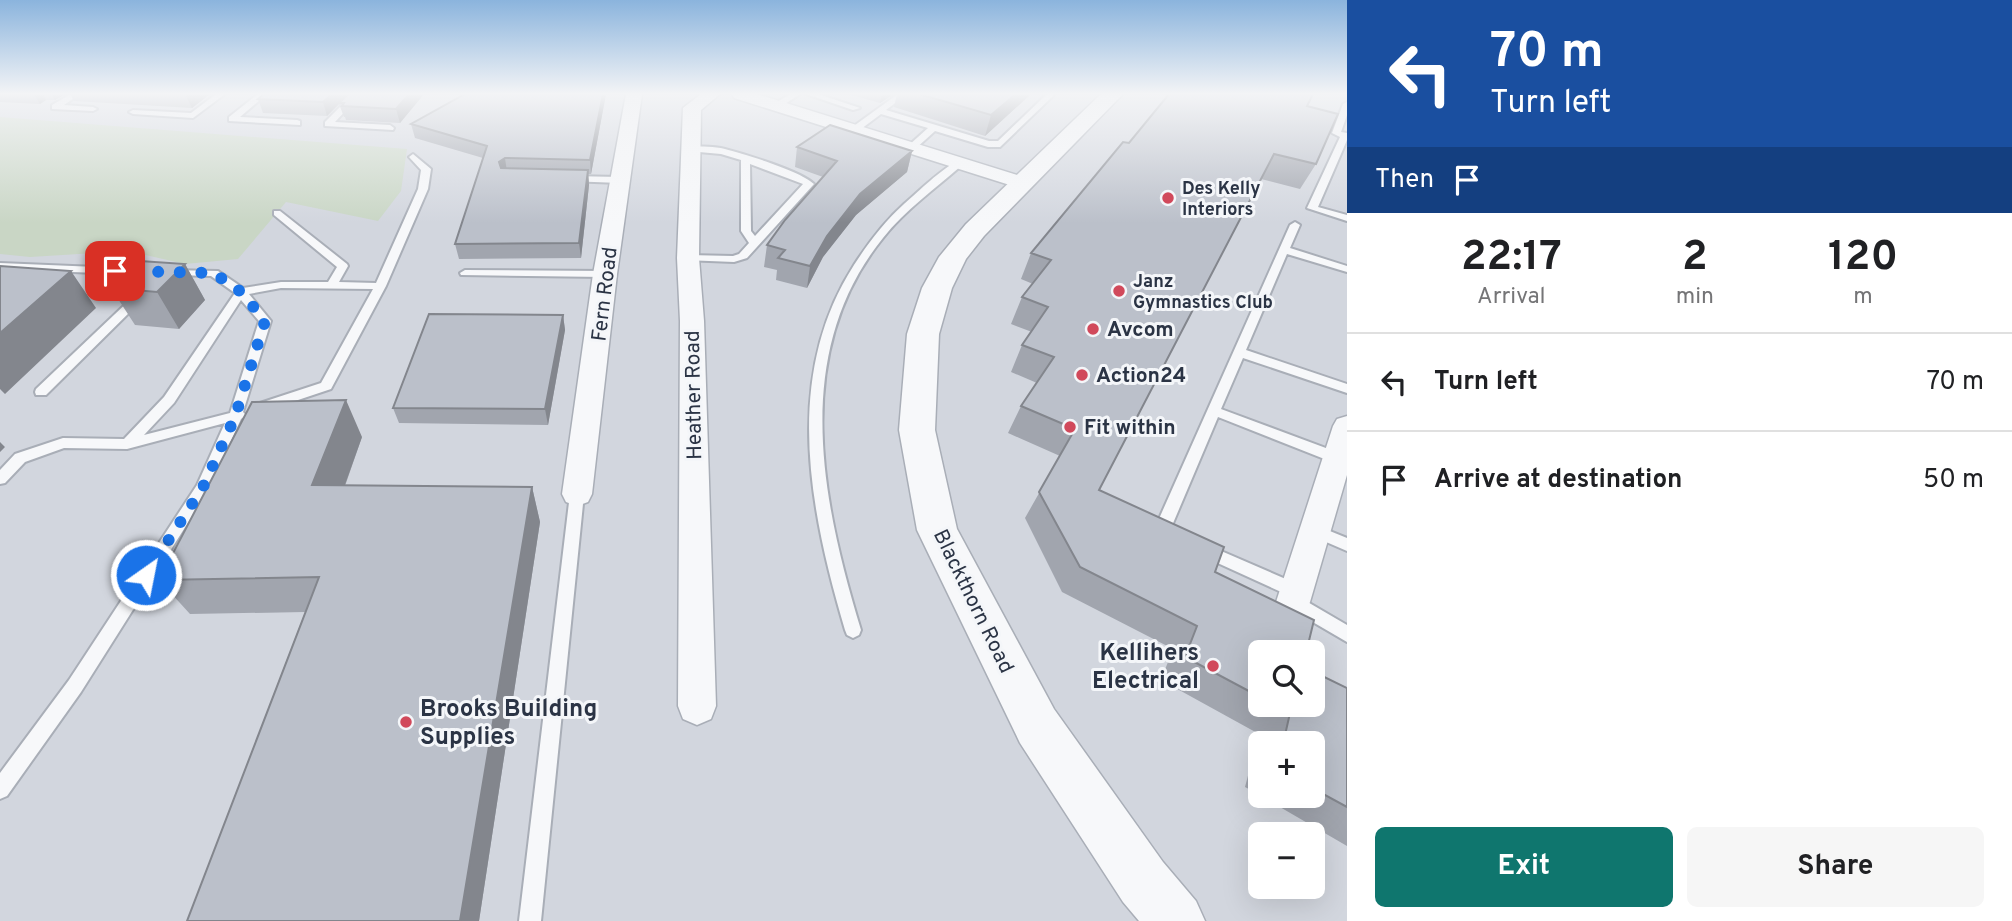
<!DOCTYPE html>
<meta charset="utf-8">
<style>
:root{--surface:#fff;--page:#f6f6f6;--text:#202124;--muted:#757577;--line:#e0e0e0;--accent:#0f766e}
body{margin:0;font-family:Overpass,sans-serif;background:var(--page);color:var(--text);height:100vh;display:flex;flex-direction:column;font-size:26px;white-space:nowrap}
*{box-sizing:border-box;margin:0}
p{font-size:23px;color:var(--muted)}
.icon{flex:none;width:38px;height:38px;fill:none;stroke:currentColor;stroke-width:2;stroke-linecap:round;stroke-linejoin:round}
.map{position:relative;flex:1;overflow:hidden}
.side{display:flex;flex-direction:column;background:var(--surface);width:665px}
.side>*{flex:none}
.banner{background:#1a4fa0;color:#fff;overflow:hidden}
.fabs{position:absolute;left:1248px;top:640px;display:grid;gap:14px}
.fabs a{display:grid;place-items:center;width:77px;height:77px;border-radius:10px;background:var(--surface);box-shadow:0 7px 28px #0002;font-size:35px}
.pin{position:absolute;display:grid;place-items:center;width:60px;height:60px;color:#fff;margin:-30px;border-radius:14px;box-shadow:0 4px 10px #0006}
.me{position:absolute;width:77px;margin:-38px;rotate:33deg;stroke-linejoin:round;filter:drop-shadow(0 0 5px #0008)}
.turn{display:flex;align-items:center;gap:24px;height:147px;padding:0 28px;font-size:32px}
.turn .icon{width:91px;height:91px;stroke-width:2.5}
.turn b{display:block;font-size:49px;line-height:60px}
.then{display:flex;align-items:center;height:66px;padding:0 28px;background:#0003;gap:14px;font-size:26px}
.eta{display:flex;justify-content:space-evenly;align-items:center;height:119px;text-align:center}
.eta b{font-size:42px;font-weight:700;line-height:49px}
.cta{display:flex;gap:14px;margin-top:auto;padding:14px 28px}
.cta a{flex:1;height:80px;border-radius:10px;background:var(--accent);color:#fff;font-size:28px;font-weight:700;line-height:80px;text-align:center}
.cta a+a{background:var(--page);color:var(--text)}
ul{padding:0;list-style:none}
li{display:flex;align-items:center;gap:21px;height:98px;padding:0 28px;border-top:2px solid var(--line)}
li div{flex:1}
li b{display:block;font-size:26px}
li em{font-style:normal}
main{display:flex;flex:1;min-height:0}
.map>svg:first-child{display:block}
</style>
<main>
<div class="map">
<svg width="1347" height="921" viewBox="0 0 1347 921">
<rect width="100%" height="100%" fill="#e4e7ec"/>
<!-- built -->
<path fill="#d2d6de" fill-rule="evenodd" d="M0,94H1347V921H0ZM1260,653H1312V705H1260ZM1260,744H1312V796H1260ZM1260,835H1312V887H1260Z"/>
<!-- green -->
<path fill="#c9d6c5" d="M0,117L407,149L401,191L378,221L286,202L238,259L185,264L128,251L30,257L0,254Z"/>
<g fill="none" stroke-linecap="round" stroke-linejoin="round">
<!-- service casing -->
<g stroke="#a9aeb7" stroke-width="4">
<path id="service" d="M71,94H80L64,105L93,107L97,109L93,111L52,109V105Z
M216,94H225L193,118L133,114L129,112L133,110L191,113Z
M258,94H267L240,117L297,120L300,121V125L229,121V117Z
M353,94H361L335,122L390,125L394,128L393,130L325,126V122Z
M791,94H800L779,108H773V104Z
M806,94H818L860,108L853,110Z
M898,94H907L886,110L989,141H998L1047,94H1055L1000,147H988L935,131L914,150H908V146L928,128L881,114L857,132H851V128Z
M1347,102V115L1341,132L1347,133V140L1318,207L1347,215V221L1307,208L1340,137L1332,133L1343,104Z
M691,146C702,147 714,146 725,149C744,154 801,171 814,184L747,258L734,262L684,260L683,258L688,255L733,256L739,254L749,243L741,231V160L721,154L688,151V147ZM750,164L803,184L755,236L751,231Z
M413,154L431,169L428,189L386,286L331,389L265,411L258,406L260,403L321,383L373,289L281,288L249,294L271,321L243,412L246,415L241,419L208,491L81,692L7,796L0,799V773L69,680L197,485L225,423L127,449L64,448L25,462L5,483L0,484V470L15,454L63,438L124,439L164,397L235,293L211,276L173,275L169,274V270L218,271L243,288L281,282H328L337,267L274,215V211H280L347,264L348,266L339,282L376,283L418,189L421,170L409,157ZM241,300L259,321L230,413L144,435L174,403Z
M958,161L963,164L961,166C935,189 905,210 883,238C790,353 822,502 861,630L859,635L853,638L847,635L845,630C810,511 782,377 854,265C869,242 884,222 904,204C919,191 941,169 958,161Z
M571,176L620,177L625,180L620,183L568,181L566,179Z
M1295,222L1300,225L1290,248L1347,266V272L1287,254L1246,350L1347,384V393L1243,358L1221,409L1342,454L1344,458L1342,462H1332L1218,417L1171,528L1175,533L1172,537C1165,540 1158,537 1154,530L1290,225Z
M0,263L145,269L150,272L145,275L0,269Z
M465,270L605,271L610,274L605,277L461,275L460,273Z
M138,295L142,296V300L46,395H36L35,392L36,389L134,296Z
M577,488L582,490L584,494L541,921H519L570,494L572,490Z
M1315,525L1347,538V551L1310,535L1307,531L1310,527Z
M1205,544L1302,586L1304,591L1299,597L1347,625V642L1287,607L1285,602L1290,596L1200,555L1197,550L1200,545Z"/>
</g>
<!-- minor casing -->
<g stroke="#a9aeb7" stroke-width="3">
<path id="minor" d="M626,94H642L617,274L592,494L588,502L577,506L566,502L562,494L593,274Z
M701,94H720L701,110L699,258L704,321L716,706L711,719L697,725L683,719L678,706L680,321L677,258L683,108Z
M732,94H757L1030,179L1033,183L1030,187H1016L734,98Z
M1347,416V475L1310,602L1305,613L1293,617L1281,613L1276,602L1333,426L1337,419Z"/>
</g>
<!-- tertiary casing -->
<g stroke="#a9aeb7" stroke-width="3">
<path id="tertiary" d="M1101,94H1123L984,236L966,259L952,288L939,334L935,430L957,529L1054,709L1163,862L1196,901L1205,921H1139L1123,902L1020,743L917,530L899,430L907,334L922,288L939,257L966,224Z"/>
</g>
<!-- service -->
<use href="#service" fill="#f7f8fa" fill-rule="evenodd"/>
<!-- minor -->
<use href="#minor" fill="#f7f8fa" fill-rule="evenodd"/>
<!-- tertiary -->
<use href="#tertiary" fill="#f7f8fa" fill-rule="evenodd"/>
</g>
<!-- wall -->
<path fill="#a1a5ae" d="M0,94H66L55,100H46L40,104L0,102Z
M70,94H210L192,108L74,101Z
M424,94L400,123L346,120L345,117H344L339,104L327,116L263,113L258,99Z
M606,94L591,174H588L589,185L581,258L459,259L455,244L483,158L415,138L411,124Z
M848,94H894L880,103Z
M897,94H1031L985,136L894,107Z
M1307,106L1316,164L1300,189L1261,179L1099,490L1215,572L1260,653V705H1312L1347,688V846L1261,796H1312V744H1260V795L1245,787L1259,734L1161,680L1173,649L1062,592L1025,518L1060,456L1008,433L1021,406L1037,383L1011,372L1022,345L1032,332L1011,324L1022,297L1033,284L1021,279L1031,253L1129,143Z
M797,147L912,151L907,172L856,215L823,257L807,288L776,280L777,270L764,267L767,245L823,177L795,167Z
M185,264L205,300L179,329L135,325L111,288Z
M563,315L565,330L548,425L399,423L393,408Z
M362,437L345,486L532,487L540,522L479,921H187L305,612L190,614L159,580Z"/>
<!-- shaded-wall -->
<path fill="#83868d" d="M34,94H43L46,100L40,104Z
M51,94H66L55,100Z
M185,94H210L192,108Z
M332,94H349L327,116L323,102Z
M409,94H424L400,123L396,109Z
M603,94H606L591,174L590,160Z
M882,94H894L880,103Z
M1016,94H1031L985,136L991,115Z
M912,151L907,172L856,215L823,257L807,288L810,266L827,236L860,194Z
M505,158L507,172L501,176L499,162Z
M588,170L589,185L581,258L579,243Z
M185,264L205,300L179,329L157,292Z
M71,271L96,308L5,394L0,389V333Z
M563,315L565,330L548,425L545,409Z
M346,400L362,437L332,521L312,485Z
M0,442L5,447L0,452Z
M532,487L540,522L479,921H460Z"/>
<!-- building -->
<path fill="#bbc0ca" stroke="#83868d" stroke-width="2" d="M264,94H332L323,102L258,99Z
M348,94H409L396,109L342,106L344,103H339Z
M465,94H603L590,160L505,158L499,162L501,168L588,170L579,243L455,244L487,146L411,124Z
M919,94H1016L991,115Z
M1169,94H1313L1307,106L1338,114L1316,164L1274,154L1099,490L1224,547L1215,572L1314,620L1306,653H1260V697L1185,657L1197,626L1080,567L1039,492L1075,429L1021,406L1054,357L1022,345L1048,307L1022,297L1051,260L1031,253L1123,142L1129,143Z
M830,125L912,151L860,194L827,236L810,266L778,258L785,250L767,245L785,220L837,161L797,147Z
M140,261L185,264L157,292L111,288Z
M0,266L71,271L0,333Z
M429,314L563,315L545,409L393,408Z
M346,400L312,485L532,487L460,921H187L319,577L159,580L252,402Z
M1312,671L1347,688V807L1312,788V744H1283L1290,713L1275,705H1312Z"/>
<!-- sky -->
<linearGradient id="sky" x2="0" y2="1"><stop stop-color="#8bb4dd"/><stop offset="0.42" stop-color="#f3f4f6"/><stop offset="1" stop-color="#f3f4f6" stop-opacity="0"/></linearGradient>
<rect width="1347" height="223" fill="url(#sky)"/>
<g fill="none" stroke-linecap="round" stroke-linejoin="round">
<!-- route -->
<path stroke="#1a73e8" stroke-width="12" stroke-dasharray="0 21.6" d="M115,271L214,273L241,292L265,321L235,417L203,487L146,575"/>
</g>
<!-- markers -->
<g fill="#d1495b" stroke="#f4f6f9" stroke-width="2.5">
<circle cx="1168" cy="198" r="7"/>
<circle cx="1119" cy="291" r="7"/>
<circle cx="1093" cy="329" r="7"/>
<circle cx="1082" cy="375" r="7"/>
<circle cx="1070" cy="427" r="7"/>
<circle cx="1213" cy="666" r="7"/>
<circle cx="406" cy="722" r="7"/>
</g>
<g text-anchor="middle" stroke-width="6" stroke-linejoin="round" paint-order="stroke">
<!-- far-poi labels -->
<g font-size="18" font-weight="bold" fill="#2b3445" stroke="#f4f6f9" text-anchor="start">
<text x="1182" y="194">Des Kelly<tspan x="1182" dy="21">Interiors</tspan></text>
<text x="1133" y="287">Janz<tspan x="1133" dy="21">Gymnastics Club</tspan></text>
</g>
<!-- street labels -->
<g font-size="21" fill="#2b3445" stroke="#f4f6f9">
<text transform="translate(604 294) rotate(-83)" y="7">Fern Road</text>
<text transform="translate(693 395) rotate(-91)" y="7">Heather Road</text>
<text transform="translate(974 601) rotate(64)" y="7">Blackthorn Road</text>
</g>
<!-- poi labels -->
<g font-size="21" font-weight="bold" fill="#2b3445" stroke="#f4f6f9" text-anchor="start">
<text x="1107" y="336">Avcom</text>
<text x="1096" y="382">Action24</text>
<text x="1084" y="434">Fit within</text>
</g>
<!-- near-poi labels -->
<g font-size="24" font-weight="bold" fill="#2b3445" stroke="#f4f6f9" text-anchor="end">
<text x="1199" y="660">Kellihers<tspan x="1199" dy="28">Electrical</tspan></text>
<text x="420" y="716" text-anchor="start">Brooks Building<tspan x="420" dy="28">Supplies</tspan></text>
</g>
</g>
</svg>
<div class="fabs">
<a><svg class="icon" aria-label="search" viewBox="0 0 24 24"><circle cx="10" cy="10" r="6"/><path d="M15 15l6 6"/></svg></a>
<a>+</a>
<a>−</a>
</div>
<div class="pin" style="left:115px;top:271px;background:#d93025"><svg class="icon" aria-label="arrive" viewBox="0 0 24 24"><path d="M6 21V4h12l-3 4 3 4H6"/></svg></div>
<svg class="me" style="left:146px;top:575px" viewBox="-20 -20 40 40"><circle r="17" fill="#1a73e8" stroke="#fff" stroke-width="3"/><path d="M0-11L8 9 0 5-8 9z" fill="#fff"/></svg>
</div>
<section class="side">
<div class="banner">
<div class="turn"><svg class="icon" aria-label="left" viewBox="0 0 24 24"><path d="M17 20v-9H6M10 6l-5 5 5 5"/></svg><div><b>70 m</b>Turn left</div></div>
<div class="then">Then<svg class="icon" aria-label="arrive" viewBox="0 0 24 24"><path d="M6 21V4h12l-3 4 3 4H6"/></svg></div>
</div>
<div class="eta">
<div><b>22:17</b><p>Arrival</p></div>
<div><b>2</b><p>min</p></div>
<div><b>120</b><p>m</p></div>
</div>
<ul>
<li><svg class="icon" aria-label="left" viewBox="0 0 24 24"><path d="M17 20v-9H6M10 6l-5 5 5 5"/></svg><div><b>Turn left</b></div><em>70 m</em></li>
<li><svg class="icon" aria-label="arrive" viewBox="0 0 24 24"><path d="M6 21V4h12l-3 4 3 4H6"/></svg><div><b>Arrive at destination</b></div><em>50 m</em></li>
</ul>
<div class="cta"><a>Exit</a><a>Share</a></div>
</section>
</main>
